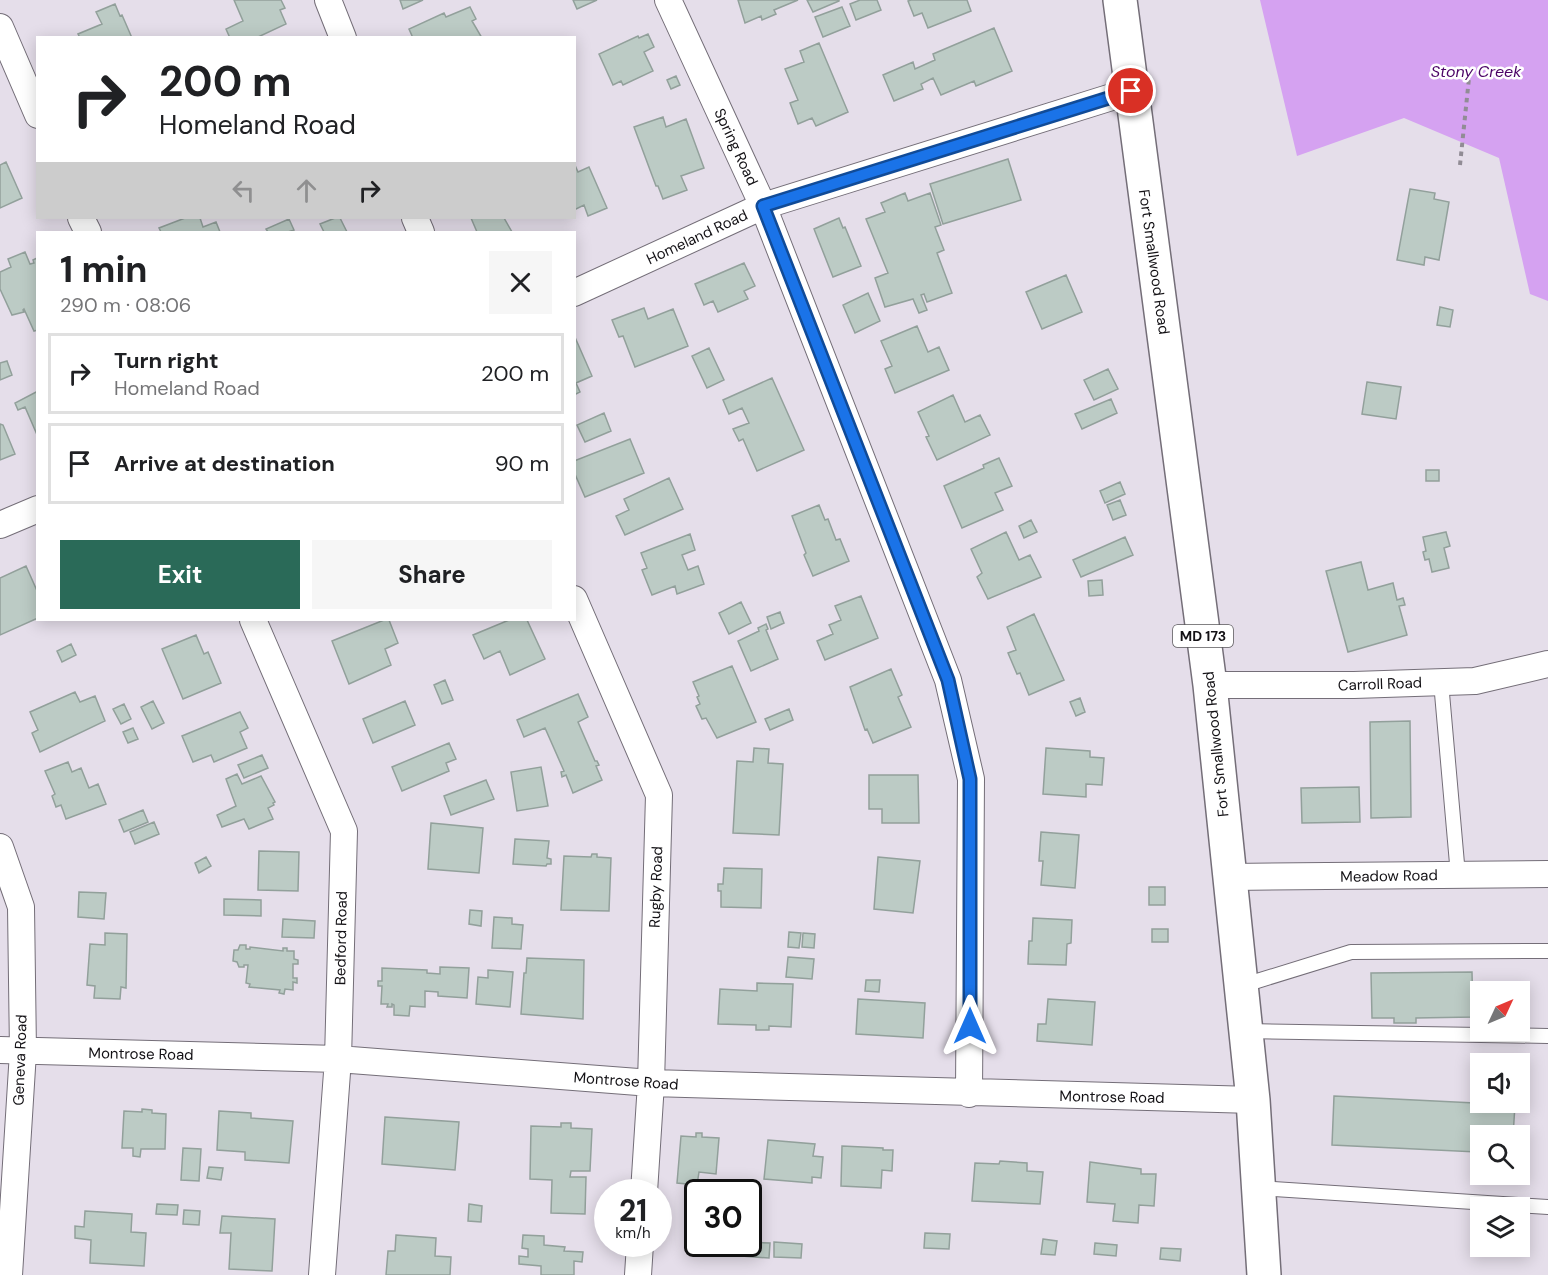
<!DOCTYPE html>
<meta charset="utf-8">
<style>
:root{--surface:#fff;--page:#f6f6f6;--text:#202124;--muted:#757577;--line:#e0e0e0;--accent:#2a6a58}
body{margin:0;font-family:"DM Sans",sans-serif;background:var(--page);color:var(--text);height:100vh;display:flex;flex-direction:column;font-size:22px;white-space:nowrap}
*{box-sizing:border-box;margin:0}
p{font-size:20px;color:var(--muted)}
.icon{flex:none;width:33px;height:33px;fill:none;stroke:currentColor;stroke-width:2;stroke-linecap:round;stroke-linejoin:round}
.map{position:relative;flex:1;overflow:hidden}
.panel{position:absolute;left:36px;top:231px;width:540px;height:390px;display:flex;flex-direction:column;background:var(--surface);border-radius:0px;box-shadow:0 3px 15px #0003}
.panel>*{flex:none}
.hud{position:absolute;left:36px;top:36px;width:540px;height:183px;border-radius:0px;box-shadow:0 3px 15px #0003;background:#fff;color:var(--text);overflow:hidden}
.needle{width:39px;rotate:46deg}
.buttons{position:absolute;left:1470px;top:981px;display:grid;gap:12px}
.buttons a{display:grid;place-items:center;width:60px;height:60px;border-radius:0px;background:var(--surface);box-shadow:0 3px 15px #0003;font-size:30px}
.speed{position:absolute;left:594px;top:1179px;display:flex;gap:12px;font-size:30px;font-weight:700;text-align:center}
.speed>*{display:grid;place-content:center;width:78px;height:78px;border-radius:50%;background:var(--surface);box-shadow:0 3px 15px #0003;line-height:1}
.speed small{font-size:15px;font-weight:400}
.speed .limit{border:3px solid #111;border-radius:9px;background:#fff;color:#111}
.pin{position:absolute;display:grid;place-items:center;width:51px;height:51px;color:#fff;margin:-26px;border:3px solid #fff;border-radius:50%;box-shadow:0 2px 6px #0007}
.me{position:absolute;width:66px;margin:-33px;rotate:0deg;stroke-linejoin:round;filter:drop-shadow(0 0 4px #0008)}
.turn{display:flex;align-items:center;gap:21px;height:126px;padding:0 24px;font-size:27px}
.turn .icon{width:78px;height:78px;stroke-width:2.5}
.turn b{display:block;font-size:42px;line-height:51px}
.lanes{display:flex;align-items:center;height:57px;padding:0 24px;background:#0003;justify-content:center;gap:30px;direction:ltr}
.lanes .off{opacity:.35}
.round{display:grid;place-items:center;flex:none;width:63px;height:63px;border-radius:0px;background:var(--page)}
.head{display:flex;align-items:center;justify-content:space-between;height:102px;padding:0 24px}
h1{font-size:36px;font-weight:700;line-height:45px}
.primary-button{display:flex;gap:12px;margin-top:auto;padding:12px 24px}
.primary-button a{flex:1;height:69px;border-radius:0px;background:var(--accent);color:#fff;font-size:24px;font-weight:700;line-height:69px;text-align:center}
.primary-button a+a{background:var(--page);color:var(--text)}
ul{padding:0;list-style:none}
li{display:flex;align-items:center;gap:18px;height:81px;margin:0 12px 9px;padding:0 12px;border:3px solid var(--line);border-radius:0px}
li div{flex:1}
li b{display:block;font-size:22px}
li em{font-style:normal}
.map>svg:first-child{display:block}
</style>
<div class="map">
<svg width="1548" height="1275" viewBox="0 0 1548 1275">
<rect width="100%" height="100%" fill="#e5deea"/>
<!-- water -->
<path fill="#d5a2f1" d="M1260,0H1548V301L1530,294L1499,158L1404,118L1297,156Z"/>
<!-- building -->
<path fill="#bccbc5" stroke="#92a09b" stroke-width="1.5" d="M234,0H281L285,8L280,10L286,24L256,38H230L226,29L243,21Z
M400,0H423L403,9Z
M573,0H597L577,9Z
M738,0H798L774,10L776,14L762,20L761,16L745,23Z
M807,0H839V1L813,12Z
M860,0H877L881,10L856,20L850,4Z
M911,0H967L971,11L928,28L922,13L914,16L908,1Z
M115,4L120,16L122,15L132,38H80L78,34L102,24L96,12Z
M470,7L476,19L472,21L482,38H413L409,29L444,13L446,17Z
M842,7L850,26L823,37L815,17Z
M994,28L1012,71L976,86L974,81L941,95L933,78L921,84L923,89L894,101L883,75L913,62L915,69L935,60L933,54Z
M648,34L654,47L644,52L653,71L623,85L621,81L613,85L599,54L638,36L639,38Z
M819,43L848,112L816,126L812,118L798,124L790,103L798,100L785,69L804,62L800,51Z
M676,76L680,85L671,89L667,80Z
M663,117L666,127L686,119L704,168L681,176L687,190L663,199L658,186H656L634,127Z
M1008,159L1021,200L943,224L930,184Z
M6,162L22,198L0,208V165Z
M574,163L578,172L589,167L607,208L588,216L584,205L574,210Z
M1410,189L1435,193L1434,199L1449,202L1439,260L1425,257L1424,265L1397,260Z
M905,193L908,201L930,193L941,225L935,227L944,250L937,253L952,293L927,302L924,294L921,295L927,310L919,313L913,299L885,307L875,278L888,273L866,219L885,212L881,203Z
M185,218H200L203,227L216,222L220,232H161L159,228Z
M335,218H340L347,232H324L320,224Z
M471,218H504L512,232H477Z
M839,218L843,228L845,227L861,266L833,277L814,229Z
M289,219L294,230L288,232H268L266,229Z
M25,252L30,264L34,263L33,260L37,258L38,260V330L34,331L24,309L23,310L24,312L12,315L0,289V272L11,267L8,259Z
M744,263L755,286L744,291L748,299L718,312L713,301L704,305L695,284Z
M1066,275L1082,312L1042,329L1026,292Z
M868,293L880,321L855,333L843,305Z
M1440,307L1453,310L1450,327L1437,325Z
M644,308L648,319L673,309L688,346L635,367L623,336L619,337L612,320Z
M917,326L928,352L939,347L949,370L895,393L885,369L892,366L881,341Z
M574,335L592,376L576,383L580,392L574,395Z
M709,348L724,380L707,388L692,356Z
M7,361L12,375L0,380V363Z
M1108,369L1118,389L1094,400L1084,380Z
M772,378L804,450L757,471L743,439L739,441L733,429L749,423L742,408L729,414L723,400Z
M1367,382L1401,387L1396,419L1362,414Z
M38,391V437L25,407L18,410L15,403Z
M953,395L965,422L980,415L990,435L937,460L926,437L929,436L918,412Z
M1111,399L1117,413L1082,429L1075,414Z
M604,413L611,431L585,442L577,425Z
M0,424L3,425L15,454L0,460Z
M630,439L644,473L585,497L574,472V461Z
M999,458L1012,486L995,493L1003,510L962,528L944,486L984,468L983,465Z
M1426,470H1439V481H1426Z
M669,478L683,509L625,535L616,516L629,510L624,499Z
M1120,482L1125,494L1105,503L1100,491Z
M1120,500L1126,515L1113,520L1107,505Z
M819,505L825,520L828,519L836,540L840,539L849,561L813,576L804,555L806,553L792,516Z
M1031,520L1037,532L1024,538L1019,526Z
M1006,532L1019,560L1030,555L1041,577L988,599L977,577L982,573L971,549Z
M1446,532L1450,546L1444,548L1449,568L1432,572L1429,559L1425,560L1423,552L1426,551L1423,537Z
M690,534L695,550L682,555L688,570L698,566L704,584L677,594L675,586L652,595L642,570L647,568L641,553Z
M1125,537L1133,555L1081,577L1073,560Z
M1361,562L1368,590L1393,583L1397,600L1403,598L1405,605L1399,606L1407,635L1348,652L1326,571Z
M26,566L38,593V618L0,635V578Z
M1102,580L1103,595L1089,596L1088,581Z
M861,596L878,638L825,660L817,641L833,634L829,625L841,620L835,606Z
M741,602L751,623L729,634L719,613Z
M780,612L784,623L771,629L767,617Z
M1034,614L1064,680L1029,695L1020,673L1017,674L1008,653L1016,650L1007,627Z
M384,620H389L398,643L385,649L391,665L349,684L332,641Z
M509,620H527L545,659L510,675L500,651L484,659L473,635Z
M766,624L768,629L766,630L778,659L751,671L738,641L759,631L758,628Z
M196,635L204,654L208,652L221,683L183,699L162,649Z
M71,644L76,655L62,662L57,651Z
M732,666L756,722L717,738L706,718L702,719L696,706L700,704L697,697L699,696L693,682Z
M891,669L902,695L898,697L911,727L873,743L867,729L865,730L850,687Z
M445,680L453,700L442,704L434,685Z
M75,692L80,702L95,696L105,721L40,752L32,733L38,730L30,712Z
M578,694L588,717L578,722L595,761H597L599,765L596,766L602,780L573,793L566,775L562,777L561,772L564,771L545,728L524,737L517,720Z
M1080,698L1085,712L1076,716L1070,702Z
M153,701L164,723L152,729L141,707Z
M405,701L415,725L373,743L363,719Z
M124,704L131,719L121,724L113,709Z
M789,709L793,720L770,730L765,719Z
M240,712L248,728L240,732L247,748L214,762L211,755L193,762L182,736Z
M1410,721L1411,817L1371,818L1370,722Z
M133,728L138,739L128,743L123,732Z
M449,743L456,759L446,763L449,771L402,791L392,767Z
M754,748L769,749L768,763L783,764L779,835L733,833L737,761L753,762Z
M1046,748L1090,751V757L1104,758L1102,785L1086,784V797L1043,794Z
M262,755L268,768L244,778L238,765Z
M68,762L72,772L81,768L89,788L98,784L106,804L66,819L61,805L56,807L52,796L55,794L45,771Z
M541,767L548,806L517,811L511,772Z
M237,774L242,784L261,776L275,802L273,803L274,805L268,808L273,819L249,829L244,819L222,827L217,815L236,806L226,779Z
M869,775H918L919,823H882V809H869Z
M486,780L494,799L451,815L444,796Z
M1359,787L1360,822L1302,823L1301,788Z
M143,810L148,822L124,832L119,820Z
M154,822L159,834L135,844L130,832Z
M431,823L483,828L479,873L428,869Z
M1041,832L1079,835L1075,888L1041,885L1043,861H1039Z
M515,839L549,841L547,858L551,859V864H547L546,866L513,864Z
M259,851L299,852L298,891L258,890Z
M592,854H597V857L611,858L609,911L561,910L564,856L591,857Z
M206,857L211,866L199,873L195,863Z
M878,857L920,861L913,913L874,909Z
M724,868L762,869L761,908L721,907V891H718V884H723Z
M1149,887H1165V905H1149Z
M79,892L106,893L104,919L78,917Z
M224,899L261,900V916L224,915Z
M470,910L482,911L481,926L469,924Z
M494,917L512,918V924L523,925L521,949L492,948Z
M1033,918L1072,920L1071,943L1067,944L1066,965L1028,964L1029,941H1032Z
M283,919L315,921L314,938L282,937Z
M1152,929H1168V942H1152Z
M789,932L801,933L799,948L788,947Z
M105,933L127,934L126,988L121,987L120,999L94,998L95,986L87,985L90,944L105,945Z
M803,933L815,934L814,948L802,947Z
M240,945H246V949H250V947L283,951V948H287V951H294V959L298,960V964H293V978H297V983L293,982V990L285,989L284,994L279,993L280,990L249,987L250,984L246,983L248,965H244V967H239L237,962L233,961L234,950H238Z
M788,957L814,959L812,979L786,977Z
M527,958L584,960L583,1019L521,1014L524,973H526Z
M440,967L469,968L467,998L438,996V992L425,991V1007L410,1006L409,1016L394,1015V1005L392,1004V1007H387L388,1004H381L382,986H378V981H382V968L427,970V973L440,974Z
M488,970L513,972L510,1007L476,1004L478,977L488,978Z
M1472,972L1473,1017L1416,1018V1023H1394V1018H1372L1371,973Z
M866,980H880L879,992L865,991Z
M757,983L793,984L791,1027L769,1026V1030H756V1025L718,1024L720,989L757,991Z
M858,999L925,1003L923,1038L856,1034Z
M1048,999L1095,1002L1092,1045L1037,1041L1038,1024H1046Z
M1334,1096L1515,1105L1513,1136H1480V1148L1477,1147V1152L1332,1145Z
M142,1109L152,1110V1113L166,1114L165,1149H141L140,1157L133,1156V1148H122L124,1111L142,1112Z
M219,1111L251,1113V1118L293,1121L289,1163L245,1160V1152L217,1150Z
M385,1117L459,1122L455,1170L382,1164Z
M561,1123H571V1128L592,1129L590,1171H571L570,1177H586L585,1214L551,1213L552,1180L530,1179L531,1126L561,1127Z
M696,1133H702V1137L719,1138L716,1174L699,1172L697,1185L677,1183L681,1136L696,1137Z
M768,1140L815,1144L813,1156L823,1157L821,1178L812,1177V1183L764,1179Z
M842,1146L883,1148V1150H893L892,1171L882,1170L881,1188L841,1186Z
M183,1148L201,1149L199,1181L181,1180Z
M1000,1161L1027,1163V1171L1043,1172L1040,1204L972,1201L975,1163L999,1164Z
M1090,1162L1141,1169V1174H1156L1154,1206L1139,1205L1138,1223L1113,1221L1115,1204L1087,1202Z
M209,1167L223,1168L221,1180L207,1178Z
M157,1204L178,1205L177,1215L156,1214Z
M469,1204L482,1206L481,1222L468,1221Z
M184,1210L200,1211L199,1225L183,1224Z
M85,1211L132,1214L131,1232L146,1233L144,1266L90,1263L91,1240L75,1238V1226L84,1227Z
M222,1216L275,1219L272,1271L229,1269L231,1233H220Z
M925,1233L950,1234L949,1249L924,1248Z
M396,1235L436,1238L435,1256L451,1257L450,1275H386L388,1251H395Z
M523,1235L544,1236V1245L565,1247L564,1251L583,1252L582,1262L574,1261V1275H541V1266L519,1264V1256L528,1257V1249L522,1248Z
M1043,1239L1057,1241L1055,1255L1041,1254Z
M748,1242L770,1243L769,1258L742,1256L743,1244H748Z
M774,1242L802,1244L801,1258L774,1257Z
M1095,1243L1117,1245L1116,1256L1094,1254Z
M1161,1248L1181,1249L1180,1261L1160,1259Z"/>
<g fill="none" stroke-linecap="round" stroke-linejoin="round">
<!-- lane casing -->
<g stroke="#746e78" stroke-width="16">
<path id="lane" d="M1441,682L1458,875
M1241,986L1351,952L1548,951
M1246,1031L1548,1036
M1258,1188L1548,1207"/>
</g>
<!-- street casing -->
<g stroke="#746e78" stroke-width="28">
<path id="street" d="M328,0L343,38
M668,0L763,206L948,680L971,779L969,1094
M0,27L38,115
M81,218L88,232
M415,218L421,232
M574,293L763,206L1131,91
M0,525L38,509
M574,599L659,795L651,1083L644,1192
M253,620L344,831L338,1059L322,1275
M1210,685H1354L1475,681L1548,664
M0,847L21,907L23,1052L9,1275
M1230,877L1548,874
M0,1050L338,1059L651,1083L1253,1100
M638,1275L640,1244"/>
</g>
<!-- primary casing -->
<g stroke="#746e78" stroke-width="36">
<path id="primary" d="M1120,0L1210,685L1253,1100L1264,1275"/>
</g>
<!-- path -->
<path stroke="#918c95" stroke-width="4" stroke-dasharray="4.5 4.5" stroke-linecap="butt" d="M1460,165L1469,78"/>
<!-- lane -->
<use href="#lane" stroke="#fff" stroke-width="14"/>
<!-- street -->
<use href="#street" stroke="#fff" stroke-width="26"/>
<!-- primary -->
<use href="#primary" stroke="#fff" stroke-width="33"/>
</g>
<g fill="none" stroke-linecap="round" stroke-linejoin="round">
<!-- route casing -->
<g stroke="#114b97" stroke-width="15">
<path id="route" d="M970,1026V779L948,680L763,206L1131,91"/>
</g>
<!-- route -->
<use href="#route" stroke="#1a73e8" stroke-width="10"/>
</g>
<g text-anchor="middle" stroke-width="5" stroke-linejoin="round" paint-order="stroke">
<!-- shield labels -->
<rect fill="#fff" stroke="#5a585b" stroke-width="1.5" x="1173" y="625" width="60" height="22" rx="4.5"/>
<g font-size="14" font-weight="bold" fill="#131115">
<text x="1203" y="641">MD 173</text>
</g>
<!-- street labels -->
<g font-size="15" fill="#131115" stroke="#fff">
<text transform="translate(736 147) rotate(65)" y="5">Spring Road</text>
<text transform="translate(697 237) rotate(-25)" y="5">Homeland Road</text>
<text transform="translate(1154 262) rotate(82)" y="5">Fort Smallwood Road</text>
<text transform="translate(1380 684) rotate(-2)" y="5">Carroll Road</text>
<text transform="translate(1216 744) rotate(-96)" y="5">Fort Smallwood Road</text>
<text transform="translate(1389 876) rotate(-1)" y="5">Meadow Road</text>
<text transform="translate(656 887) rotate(-88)" y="5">Rugby Road</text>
<text transform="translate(341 938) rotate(-89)" y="5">Bedford Road</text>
<text transform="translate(141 1054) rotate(1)" y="5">Montrose Road</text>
<text transform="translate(20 1060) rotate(-88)" y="5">Geneva Road</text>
<text transform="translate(626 1081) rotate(4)" y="5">Montrose Road</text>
<text transform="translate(1112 1097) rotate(1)" y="5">Montrose Road</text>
</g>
<!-- water labels -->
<g font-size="16" font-style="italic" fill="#4b0466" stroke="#fff">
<text x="1476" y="77">Stony Creek</text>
</g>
</g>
</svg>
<div class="buttons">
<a><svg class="needle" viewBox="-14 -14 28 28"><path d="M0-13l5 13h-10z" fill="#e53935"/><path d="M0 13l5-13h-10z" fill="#757577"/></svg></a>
<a><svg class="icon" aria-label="sound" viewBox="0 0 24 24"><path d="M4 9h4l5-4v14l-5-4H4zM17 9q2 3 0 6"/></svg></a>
<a><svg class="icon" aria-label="search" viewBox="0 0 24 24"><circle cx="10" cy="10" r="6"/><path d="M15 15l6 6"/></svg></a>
<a><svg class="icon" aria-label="layers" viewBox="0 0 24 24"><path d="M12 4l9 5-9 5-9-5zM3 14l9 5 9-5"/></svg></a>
</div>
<div class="speed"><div>21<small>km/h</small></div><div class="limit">30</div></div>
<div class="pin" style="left:1131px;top:91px;background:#d93025"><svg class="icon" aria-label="arrive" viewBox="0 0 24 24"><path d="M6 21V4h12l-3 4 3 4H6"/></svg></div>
<svg class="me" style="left:970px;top:1026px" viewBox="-20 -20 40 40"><path d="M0-17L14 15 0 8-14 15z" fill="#1a73e8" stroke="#fff" stroke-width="4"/></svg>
<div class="hud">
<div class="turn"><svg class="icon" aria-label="right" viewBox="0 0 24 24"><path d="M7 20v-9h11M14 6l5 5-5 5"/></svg><div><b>200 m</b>Homeland Road</div></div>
<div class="lanes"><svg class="icon off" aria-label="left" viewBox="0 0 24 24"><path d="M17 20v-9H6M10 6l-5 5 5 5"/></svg><svg class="icon off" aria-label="ahead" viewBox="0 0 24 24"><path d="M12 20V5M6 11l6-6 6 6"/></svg><svg class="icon" aria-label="right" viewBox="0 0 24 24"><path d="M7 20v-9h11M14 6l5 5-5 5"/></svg></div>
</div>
<section class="panel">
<div class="head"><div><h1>1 min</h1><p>290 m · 08:06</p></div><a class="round"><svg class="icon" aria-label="close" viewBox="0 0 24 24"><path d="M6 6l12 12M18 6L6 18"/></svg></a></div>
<ul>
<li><svg class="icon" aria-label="right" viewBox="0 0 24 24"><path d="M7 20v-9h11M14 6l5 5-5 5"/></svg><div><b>Turn right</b><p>Homeland Road</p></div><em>200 m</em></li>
<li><svg class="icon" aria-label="arrive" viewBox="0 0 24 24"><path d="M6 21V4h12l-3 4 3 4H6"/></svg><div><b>Arrive at destination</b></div><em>90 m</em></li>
</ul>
<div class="primary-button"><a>Exit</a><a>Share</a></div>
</section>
</div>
